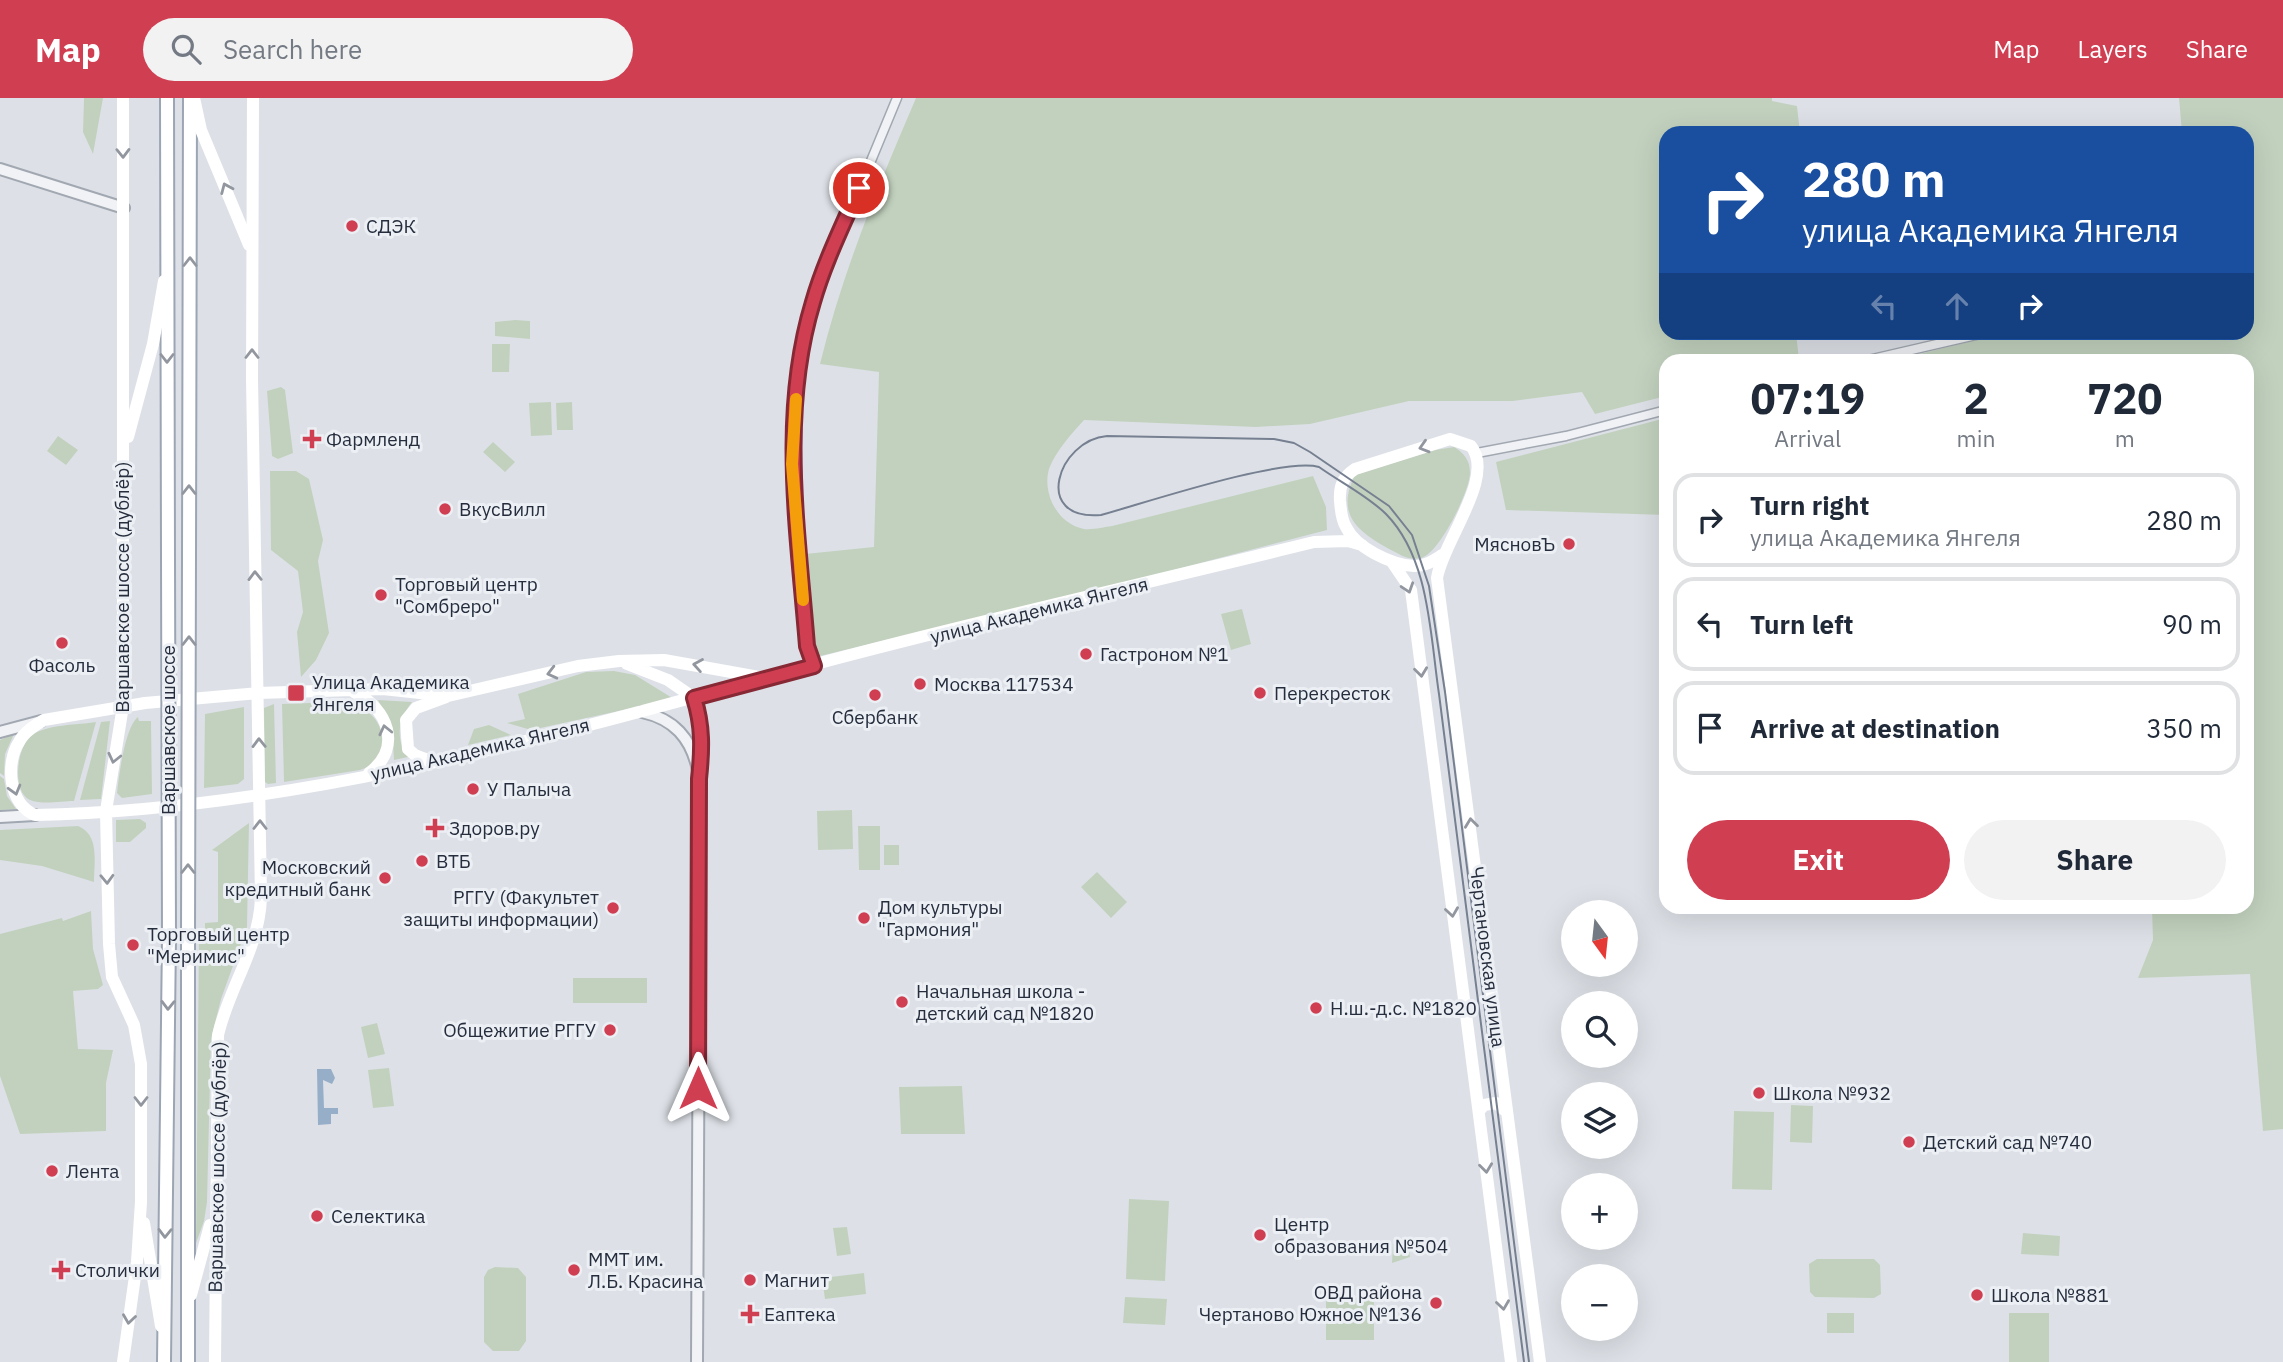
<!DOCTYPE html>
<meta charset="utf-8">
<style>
:root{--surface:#fff;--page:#f2f2f3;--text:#1f2937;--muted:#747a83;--line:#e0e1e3;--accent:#d03e52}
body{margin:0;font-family:"IBM Plex Sans",sans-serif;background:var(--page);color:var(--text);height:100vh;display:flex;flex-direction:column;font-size:26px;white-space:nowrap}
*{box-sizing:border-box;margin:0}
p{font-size:23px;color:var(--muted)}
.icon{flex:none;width:38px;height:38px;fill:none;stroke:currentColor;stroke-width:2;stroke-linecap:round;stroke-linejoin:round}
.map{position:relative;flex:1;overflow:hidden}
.details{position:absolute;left:1659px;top:256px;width:595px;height:560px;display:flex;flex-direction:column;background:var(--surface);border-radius:21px;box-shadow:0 7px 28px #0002}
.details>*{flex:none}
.hud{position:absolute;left:1659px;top:28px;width:595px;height:214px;border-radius:21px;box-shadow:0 7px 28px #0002;background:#1a4fa0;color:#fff;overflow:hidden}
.needle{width:46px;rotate:165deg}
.tools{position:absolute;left:1561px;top:802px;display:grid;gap:14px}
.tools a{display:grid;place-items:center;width:77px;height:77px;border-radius:50%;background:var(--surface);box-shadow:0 7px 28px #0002;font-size:35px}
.pin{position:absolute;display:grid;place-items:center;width:60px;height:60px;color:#fff;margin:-30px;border:4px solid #fff;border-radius:50%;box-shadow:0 2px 7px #0007}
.me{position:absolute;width:77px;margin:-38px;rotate:0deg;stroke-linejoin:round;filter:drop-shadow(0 0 5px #0008)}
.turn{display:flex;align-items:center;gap:24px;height:147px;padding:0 28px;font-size:32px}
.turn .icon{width:91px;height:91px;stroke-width:2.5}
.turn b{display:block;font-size:49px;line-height:60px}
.lanes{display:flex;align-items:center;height:66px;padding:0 28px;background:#0003;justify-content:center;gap:35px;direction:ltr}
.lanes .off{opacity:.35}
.eta{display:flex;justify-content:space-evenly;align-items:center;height:119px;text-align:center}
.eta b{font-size:42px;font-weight:700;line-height:49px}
.action{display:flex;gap:14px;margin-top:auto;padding:14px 28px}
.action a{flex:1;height:80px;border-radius:42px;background:var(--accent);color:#fff;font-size:28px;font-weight:700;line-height:80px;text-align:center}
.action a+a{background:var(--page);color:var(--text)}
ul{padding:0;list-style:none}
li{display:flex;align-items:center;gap:21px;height:94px;margin:0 14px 10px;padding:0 14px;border:4px solid var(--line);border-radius:21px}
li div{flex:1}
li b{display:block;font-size:26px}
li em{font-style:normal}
header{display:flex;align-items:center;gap:42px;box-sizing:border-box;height:98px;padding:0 35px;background:var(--accent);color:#fff}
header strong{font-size:33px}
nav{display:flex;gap:38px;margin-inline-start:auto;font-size:24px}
.search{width:490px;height:63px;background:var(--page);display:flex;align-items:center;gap:18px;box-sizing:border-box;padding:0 24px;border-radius:38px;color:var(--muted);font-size:26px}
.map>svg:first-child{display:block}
</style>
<header>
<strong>Map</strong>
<div class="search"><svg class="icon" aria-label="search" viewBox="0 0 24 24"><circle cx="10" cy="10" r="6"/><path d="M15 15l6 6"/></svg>Search here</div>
<nav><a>Map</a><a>Layers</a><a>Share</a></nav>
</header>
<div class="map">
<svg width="2283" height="1264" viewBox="0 0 2283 1264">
<rect width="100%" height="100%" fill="#dde1e7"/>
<!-- green -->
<path fill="#c2d1be" d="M84,0H103L93,56L83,34Z
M916,0H1772V3L1797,8L1800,35H1666V234L1796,235L1799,262H1666V298L1595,316L1582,294L1513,303H1409L1310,326L1256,329L1084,322C1072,335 1055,354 1049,371C1042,396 1058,426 1084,431C1092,432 1104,429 1112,428L1313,378L1326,409L1327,432L1135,482L820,558L811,556L805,456L874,449L879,274L820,266C843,172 878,89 916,0Z
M2179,0H2283V1031L2263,1033L2250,876L2138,880L2153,842L2152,809L2247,808V262H1895L2005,235L2247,234V35H2182Z
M515,222L530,223V241L495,238V224Z
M492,246H510L509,274H492Z
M281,289L285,292L293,355L278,361L272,358L267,293Z
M551,304L552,337L531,338L529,305Z
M572,304L573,332H557L556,305Z
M1666,320V417L1506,412L1496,364Z
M58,338L78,352L66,367L47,353Z
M493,344L515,364L505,374L483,354Z
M1454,349C1464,355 1470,362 1470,375C1470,393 1439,456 1421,460C1409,463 1401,457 1391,452C1358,434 1335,417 1355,377L1435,352Z
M270,373H296L309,381L323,442L318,463L329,535L316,562L301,579L297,534L303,514L298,473L271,452Z
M1242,511L1251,546L1231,552L1221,516Z
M614,573L635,577L674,601L531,632L507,625L525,621L518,596L586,574Z
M378,602L412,604C398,622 395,640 408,659L394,662L392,629Z
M339,604C368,607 388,624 381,656L370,668L360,672L284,684L282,606Z
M274,606L276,685L268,686L265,684L264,610Z
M244,609V681L238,686L204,690L205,616Z
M138,619L139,623H151L152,696L122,700L117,695C119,677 125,629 138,619Z
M110,623L101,701L80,702L101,624Z
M96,624L74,703C62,703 42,707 30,702C11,693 17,649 31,638C46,626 78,627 96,624Z
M489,627L511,637L468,647L474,631Z
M14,636L5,656L4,678L0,675V642Z
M0,678L4,681L7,698L16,711L0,712Z
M852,712L853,751L818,752L817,713Z
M140,721L146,725V730L130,744H116V722Z
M249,725L247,829L221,901L211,941L207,1104L204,1123L196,1145L199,840H205V825L218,824V754L212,752Z
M78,728C100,737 94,764 94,784L42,768L0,762V732Z
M858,728H880V772H859Z
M884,747H899V767H884Z
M1097,774L1127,804L1111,820L1081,789Z
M91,813L93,851L103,887L98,891L73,893L78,951L113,952L106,985V1033L20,1036L0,978V836L62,820L63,823Z
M573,880H647V905H573Z
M377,925L385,956L368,960L361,929Z
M389,970L394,1008L373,1010L368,972Z
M962,988L965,1036H901L899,989Z
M1791,1007L1813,1008L1812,1045L1790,1044Z
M1734,1013L1774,1014L1772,1092L1732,1091Z
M1129,1101L1169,1103L1165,1183L1126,1181Z
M847,1129L851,1156L837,1158L833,1130Z
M2023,1135L2060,1138L2059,1158L2021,1156Z
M1408,1144L1410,1159L1392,1165L1393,1146Z
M1817,1161H1874L1880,1167L1881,1196L1874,1200L1815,1199L1810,1194L1809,1166Z
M495,1169L518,1170L526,1179V1243L519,1253H493L484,1244V1179L488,1172Z
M864,1175L866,1196L825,1201L822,1180Z
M1125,1199L1167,1201L1165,1227L1123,1225Z
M1326,1199L1374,1200V1242H1326Z
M1827,1215H1854V1235H1827Z
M2049,1215V1264H2009V1215Z"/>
<!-- water -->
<path fill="#97aec8" d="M317,971H331L335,980L332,986L323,982L324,1010H338V1016H331V1026L318,1027Z"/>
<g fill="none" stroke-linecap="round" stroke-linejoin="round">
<!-- minor casing -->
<g stroke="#a2a8b1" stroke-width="11">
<path id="minor" d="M1868,262L1989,234
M1477,355L1566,338L1666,312
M814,568L807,548L792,366L801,260L813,203L897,0"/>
</g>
<!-- tertiary casing -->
<g stroke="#a2a8b1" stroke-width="14">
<path id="tertiary" d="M0,71L124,110
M694,600C703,628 702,652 700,681L697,1264
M642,614C674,621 691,640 698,672
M0,634L41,623
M0,719L35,717"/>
</g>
<!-- primary casing -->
<g stroke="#9ca5b3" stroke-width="16">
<path id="primary" d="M167,0L168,460
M189,460L190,0
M164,1264L169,839
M188,1264V839"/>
</g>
<!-- minor -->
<use href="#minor" stroke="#f0f2f5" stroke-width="8"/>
<!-- tertiary -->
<use href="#tertiary" stroke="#f0f2f5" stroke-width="10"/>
<!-- secondary -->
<path stroke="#fff" stroke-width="12" d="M194,0L201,32L249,147
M128,339L153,246L164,183
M1444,456C1435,461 1425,469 1414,468C1392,467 1356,450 1346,429C1341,421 1341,412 1340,403C1339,388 1343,379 1355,371L1450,341L1471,348C1496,379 1443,443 1437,480L1540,1264
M1392,464L1411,492L1511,1264
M627,566L668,582L694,600
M765,580L664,562L619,563L578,568L448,598L383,591L258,595L145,605L44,622C34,628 24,634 19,644C5,666 9,706 35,717C282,712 527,645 764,580C946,530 1131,489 1314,444L1348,443L1362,447
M354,594C388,610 403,650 369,675
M431,663L415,657L408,651L406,622L416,610L446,599
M1479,1013L1484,1007L1496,1005L1507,1014
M144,1125L161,1228
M191,1197L210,1127
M123,1264L137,1164L141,1104V966L134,927L112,879L109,846L106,713L123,608V0
M215,1264L218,937C229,889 259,851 261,800L252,281L253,0"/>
<!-- primary -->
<use href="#primary" stroke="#fff" stroke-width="12"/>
<!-- tram -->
<path stroke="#768091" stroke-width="2" d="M1524,1264L1439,596C1430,537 1430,461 1386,416C1368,398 1340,384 1319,369C1282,359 1145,405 1101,417C1031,423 1058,342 1107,338L1274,341L1294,345L1310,354L1389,408L1412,437L1429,488L1445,594L1529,1264"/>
<!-- primary-bridge casing -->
<g stroke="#9ca5b3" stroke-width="16" stroke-linecap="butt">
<path id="primary-bridge" d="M168,460L169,839
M188,839L189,460"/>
</g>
<!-- primary-bridge -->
<use href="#primary-bridge" stroke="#fff" stroke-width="12"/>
</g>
<!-- one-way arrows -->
<defs><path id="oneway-chevron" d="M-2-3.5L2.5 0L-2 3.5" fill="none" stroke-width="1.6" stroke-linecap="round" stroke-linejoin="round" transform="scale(1.75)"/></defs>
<g stroke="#92969e">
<use href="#oneway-chevron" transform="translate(123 55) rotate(89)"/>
<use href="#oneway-chevron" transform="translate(226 90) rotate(-113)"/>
<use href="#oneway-chevron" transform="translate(190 164) rotate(-90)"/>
<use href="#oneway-chevron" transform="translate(252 256) rotate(-90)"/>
<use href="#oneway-chevron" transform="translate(167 260) rotate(90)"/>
<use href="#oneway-chevron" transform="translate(1424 349) rotate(163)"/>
<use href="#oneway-chevron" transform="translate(189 392) rotate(-90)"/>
<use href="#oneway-chevron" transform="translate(255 478) rotate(-91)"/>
<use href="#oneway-chevron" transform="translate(1408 490) rotate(72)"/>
<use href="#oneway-chevron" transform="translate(189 543) rotate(-90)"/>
<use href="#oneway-chevron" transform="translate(698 567) rotate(-170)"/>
<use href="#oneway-chevron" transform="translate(1421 574) rotate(83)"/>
<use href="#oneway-chevron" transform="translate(552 575) rotate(166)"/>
<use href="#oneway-chevron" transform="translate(385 632) rotate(-103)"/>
<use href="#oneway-chevron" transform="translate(259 645) rotate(-91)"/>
<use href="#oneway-chevron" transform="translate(114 660) rotate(103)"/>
<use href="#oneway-chevron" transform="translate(15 692) rotate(74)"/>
<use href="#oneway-chevron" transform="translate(1471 725) rotate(-97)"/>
<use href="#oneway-chevron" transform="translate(260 727) rotate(-90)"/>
<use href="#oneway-chevron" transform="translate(188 771) rotate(-90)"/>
<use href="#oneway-chevron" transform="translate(107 781) rotate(88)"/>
<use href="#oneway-chevron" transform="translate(1452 814) rotate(82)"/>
<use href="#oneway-chevron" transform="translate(168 907) rotate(91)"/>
<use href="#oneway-chevron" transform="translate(141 1003) rotate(90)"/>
<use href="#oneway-chevron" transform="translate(1486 1070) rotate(83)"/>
<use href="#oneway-chevron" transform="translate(165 1135) rotate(91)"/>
<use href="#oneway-chevron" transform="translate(1503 1207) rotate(82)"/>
<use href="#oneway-chevron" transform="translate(129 1221) rotate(98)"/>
</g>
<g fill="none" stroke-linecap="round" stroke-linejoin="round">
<!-- route casing -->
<g stroke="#872835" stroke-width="18">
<path id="route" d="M698,990L699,681C702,652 703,628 694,600L814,568L807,548C798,434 779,316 813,204C824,165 843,127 859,90"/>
</g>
<!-- route -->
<use href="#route" stroke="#d03e52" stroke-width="12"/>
<!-- slow -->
<path stroke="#f59e0b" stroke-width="12" d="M796,301L792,366L803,502"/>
</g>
<!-- markers -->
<g fill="#d03e52" stroke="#ecf0f5" stroke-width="2.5">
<circle cx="352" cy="128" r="7"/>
<path d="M308.5 330.5h7v7h7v7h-7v7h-7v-7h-7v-7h7z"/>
<circle cx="445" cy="411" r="7"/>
<circle cx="1569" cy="446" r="7"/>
<circle cx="381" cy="497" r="7"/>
<circle cx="62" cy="545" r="7"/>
<circle cx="1086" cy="556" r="7"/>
<circle cx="920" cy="586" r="7"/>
<rect x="287" y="586" width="18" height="18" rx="3.5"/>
<circle cx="1260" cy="595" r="7"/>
<circle cx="875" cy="597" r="7"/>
<circle cx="473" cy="691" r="7"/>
<path d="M431.5 719.5h7v7h7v7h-7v7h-7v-7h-7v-7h7z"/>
<circle cx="422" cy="763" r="7"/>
<circle cx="385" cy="780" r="7"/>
<circle cx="613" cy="810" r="7"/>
<circle cx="864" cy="820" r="7"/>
<circle cx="133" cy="847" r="7"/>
<circle cx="902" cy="904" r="7"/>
<circle cx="1316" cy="910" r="7"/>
<circle cx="610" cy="932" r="7"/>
<circle cx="1759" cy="995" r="7"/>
<circle cx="1909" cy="1044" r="7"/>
<circle cx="52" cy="1073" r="7"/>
<circle cx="317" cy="1118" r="7"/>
<circle cx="1260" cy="1137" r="7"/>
<path d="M57.5 1161.5h7v7h7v7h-7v7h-7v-7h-7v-7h7z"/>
<circle cx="574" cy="1172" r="7"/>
<circle cx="750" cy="1182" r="7"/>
<circle cx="1977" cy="1197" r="7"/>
<circle cx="1436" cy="1205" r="7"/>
<path d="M746.5 1205.5h7v7h7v7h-7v7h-7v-7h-7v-7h7z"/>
</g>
<g text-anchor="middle" stroke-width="6" stroke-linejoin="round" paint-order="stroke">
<!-- poi labels -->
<g font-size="19" fill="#262e3e" stroke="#ecf0f5" text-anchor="start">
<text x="366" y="135">СДЭК</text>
<text x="326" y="348">Фармленд</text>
<text x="459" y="418">ВкусВилл</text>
<text x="1555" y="453" text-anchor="end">МясновЪ</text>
<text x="395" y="493">Торговый центр<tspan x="395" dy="22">"Сомбреро"</tspan></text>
<text x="1100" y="563">Гастроном №1</text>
<text x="62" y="574" text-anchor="middle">Фасоль</text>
<text x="312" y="591">Улица Академика<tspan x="312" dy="22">Янгеля</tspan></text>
<text x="934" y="593">Москва 117534</text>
<text x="1274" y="602">Перекресток</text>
<text x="875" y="626" text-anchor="middle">Сбербанк</text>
<text x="487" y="698">У Палыча</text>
<text x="449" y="737">Здоров.ру</text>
<text x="436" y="770">ВТБ</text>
<text x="371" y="776" text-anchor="end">Московский<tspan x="371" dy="22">кредитный банк</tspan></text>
<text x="599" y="806" text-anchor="end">РГГУ (Факультет<tspan x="599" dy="22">защиты информации)</tspan></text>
<text x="878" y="816">Дом культуры<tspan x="878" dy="22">"Гармония"</tspan></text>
<text x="147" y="843">Торговый центр<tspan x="147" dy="22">"Меримис"</tspan></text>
<text x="916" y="900">Начальная школа -<tspan x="916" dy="22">детский сад №1820</tspan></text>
<text x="1330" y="917">Н.ш.-д.с. №1820</text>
<text x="596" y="939" text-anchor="end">Общежитие РГГУ</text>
<text x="1773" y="1002">Школа №932</text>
<text x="1923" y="1051">Детский сад №740</text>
<text x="66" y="1080">Лента</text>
<text x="331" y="1125">Селектика</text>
<text x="1274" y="1133">Центр<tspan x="1274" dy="22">образования №504</tspan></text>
<text x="588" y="1168">ММТ им.<tspan x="588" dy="22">Л.Б. Красина</tspan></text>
<text x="75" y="1179">Столички</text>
<text x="764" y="1189">Магнит</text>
<text x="1422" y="1201" text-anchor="end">ОВД района<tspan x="1422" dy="22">Чертаново Южное №136</tspan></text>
<text x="1991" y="1204">Школа №881</text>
<text x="764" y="1223">Еаптека</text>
</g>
<!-- street labels -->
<g font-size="19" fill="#262e3e" stroke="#ecf0f5">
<text transform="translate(122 489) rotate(-90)" y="7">Варшавское шоссе (дублёр)</text>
<text transform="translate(1039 512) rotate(-14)" y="7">улица Академика Янгеля</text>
<text transform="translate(168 632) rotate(-90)" y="7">Варшавское шоссе</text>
<text transform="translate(480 651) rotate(-13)" y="7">улица Академика Янгеля</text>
<text transform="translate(1488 859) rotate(83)" y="7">Чертановская улица</text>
<text transform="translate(217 1069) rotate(-89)" y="7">Варшавское шоссе (дублёр)</text>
</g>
</g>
</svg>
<div class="tools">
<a><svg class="needle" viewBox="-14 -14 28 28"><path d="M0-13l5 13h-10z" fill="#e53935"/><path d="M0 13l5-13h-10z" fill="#747a83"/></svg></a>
<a><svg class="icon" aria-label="search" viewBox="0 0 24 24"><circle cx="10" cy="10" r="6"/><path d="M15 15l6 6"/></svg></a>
<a><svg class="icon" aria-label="layers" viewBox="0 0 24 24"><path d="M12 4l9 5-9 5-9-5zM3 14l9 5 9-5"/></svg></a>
<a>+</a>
<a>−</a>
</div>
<div class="pin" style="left:859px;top:90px;background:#d93025"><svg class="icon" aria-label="arrive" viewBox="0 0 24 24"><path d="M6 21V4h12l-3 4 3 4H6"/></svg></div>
<svg class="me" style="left:698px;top:990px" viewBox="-20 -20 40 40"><path d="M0-17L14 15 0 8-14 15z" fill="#d03e52" stroke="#fff" stroke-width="4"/></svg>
<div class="hud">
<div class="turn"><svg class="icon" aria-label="right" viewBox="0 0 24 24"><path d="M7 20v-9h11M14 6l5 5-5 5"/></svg><div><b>280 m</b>улица Академика Янгеля</div></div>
<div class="lanes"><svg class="icon off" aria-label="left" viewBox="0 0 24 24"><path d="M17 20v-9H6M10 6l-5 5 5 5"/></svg><svg class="icon off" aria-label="ahead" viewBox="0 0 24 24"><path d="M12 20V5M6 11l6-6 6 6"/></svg><svg class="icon" aria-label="right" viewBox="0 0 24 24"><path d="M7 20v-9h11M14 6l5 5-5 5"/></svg></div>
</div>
<section class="details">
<div class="eta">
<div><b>07:19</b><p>Arrival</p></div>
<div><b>2</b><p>min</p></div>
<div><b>720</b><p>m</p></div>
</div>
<ul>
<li><svg class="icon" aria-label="right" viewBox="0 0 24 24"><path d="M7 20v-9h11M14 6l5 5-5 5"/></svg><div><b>Turn right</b><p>улица Академика Янгеля</p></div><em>280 m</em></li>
<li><svg class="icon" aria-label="left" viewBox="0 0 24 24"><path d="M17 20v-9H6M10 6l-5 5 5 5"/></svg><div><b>Turn left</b></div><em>90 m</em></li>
<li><svg class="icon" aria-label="arrive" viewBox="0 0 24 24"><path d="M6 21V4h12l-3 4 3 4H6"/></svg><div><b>Arrive at destination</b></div><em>350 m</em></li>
</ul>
<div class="action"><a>Exit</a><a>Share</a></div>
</section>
</div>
